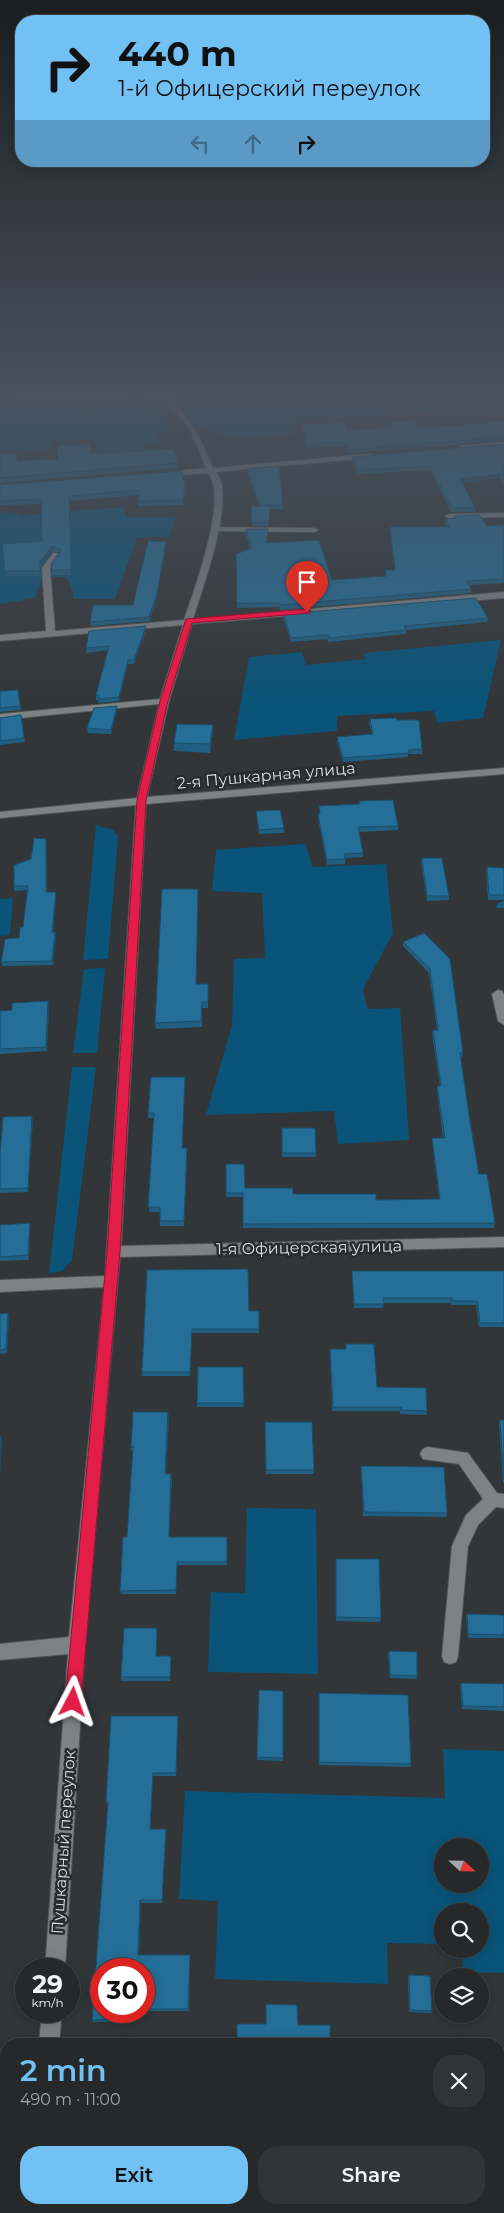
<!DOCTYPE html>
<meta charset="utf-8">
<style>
:root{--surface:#26282a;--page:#323436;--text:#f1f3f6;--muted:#a4a6a8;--line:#424447;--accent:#71c1f5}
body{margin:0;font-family:Montserrat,sans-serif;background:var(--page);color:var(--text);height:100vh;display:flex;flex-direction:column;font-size:19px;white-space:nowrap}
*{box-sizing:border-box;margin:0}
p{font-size:16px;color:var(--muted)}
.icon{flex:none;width:28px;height:28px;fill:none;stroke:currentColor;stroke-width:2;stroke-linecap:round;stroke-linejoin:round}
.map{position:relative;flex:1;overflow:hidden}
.drawer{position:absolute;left:0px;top:2038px;width:505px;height:176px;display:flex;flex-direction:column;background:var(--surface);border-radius:20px 20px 0 0;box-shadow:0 2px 12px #0003,0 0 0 1px var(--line)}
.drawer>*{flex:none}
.top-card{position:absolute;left:15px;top:15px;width:475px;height:152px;border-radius:20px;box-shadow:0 2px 12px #0003,0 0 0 1px var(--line);background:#71c1f5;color:#111;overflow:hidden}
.needle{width:32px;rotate:112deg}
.buttons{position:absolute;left:434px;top:1838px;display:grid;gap:10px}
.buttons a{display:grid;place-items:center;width:55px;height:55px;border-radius:50%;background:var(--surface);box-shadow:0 2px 12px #0003,0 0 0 1px var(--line);font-size:25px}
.speed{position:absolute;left:15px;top:1958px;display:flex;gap:10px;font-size:25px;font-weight:700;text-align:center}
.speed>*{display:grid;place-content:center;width:65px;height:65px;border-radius:50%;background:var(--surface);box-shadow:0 2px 12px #0003,0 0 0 1px var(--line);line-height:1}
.speed small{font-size:12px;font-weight:400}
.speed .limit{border:8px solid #d22;background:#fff;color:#111}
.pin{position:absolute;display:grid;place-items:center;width:42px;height:42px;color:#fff;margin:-51px -21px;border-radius:50% 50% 50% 0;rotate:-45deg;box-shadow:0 0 5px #0007}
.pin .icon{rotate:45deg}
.me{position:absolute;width:55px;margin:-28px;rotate:4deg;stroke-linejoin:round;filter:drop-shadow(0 0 4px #0008)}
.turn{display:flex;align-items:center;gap:18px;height:105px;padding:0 20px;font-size:22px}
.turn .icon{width:65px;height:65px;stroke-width:2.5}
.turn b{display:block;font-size:35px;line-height:42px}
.lanes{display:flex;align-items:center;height:48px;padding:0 20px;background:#0003;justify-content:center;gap:25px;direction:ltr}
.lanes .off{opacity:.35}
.round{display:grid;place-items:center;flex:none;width:52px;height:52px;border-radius:20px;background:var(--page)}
.head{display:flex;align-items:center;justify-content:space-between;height:85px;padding:0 20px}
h1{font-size:30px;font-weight:600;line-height:38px;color:var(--accent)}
.action{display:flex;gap:10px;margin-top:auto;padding:10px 20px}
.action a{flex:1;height:58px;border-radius:20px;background:var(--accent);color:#111;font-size:20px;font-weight:600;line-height:58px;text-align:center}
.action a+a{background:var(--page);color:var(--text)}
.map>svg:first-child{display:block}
</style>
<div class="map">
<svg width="504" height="2213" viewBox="0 0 504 2213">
<rect width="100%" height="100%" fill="#323638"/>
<!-- green -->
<path fill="#0a5479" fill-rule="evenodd" d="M0,396H18L17,403L43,402L79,409L120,405L123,399L143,396L160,412L172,431L156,433L160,443L142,445L145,453L99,455L93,439L51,441V449L0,450Z
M168,396H504V414L423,413L298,421L291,435L238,438L191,426L174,399Z
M122,507L127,517H175L169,537H137L115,599H74L67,577H42L35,598L0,604V512L16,513L21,516Z
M501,640L483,718L437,723L434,711L337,716V731L234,740L249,657L302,652L306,665L365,659L364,653Z
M96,825L113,830L118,837L108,959L83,960Z
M306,844L312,867L386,864L393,933L363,989L367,1009L400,1008L409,1140L338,1144L334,1111L206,1115L232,1025L234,959L265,958L262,893L212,891L216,850Z
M13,898L10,935L0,936V899Z
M105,968L97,1053H73L84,969Z
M72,1067H96L72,1260L62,1271L49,1273Z
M247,1508L316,1509L318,1674L208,1672L211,1592L245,1593Z
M443,1749L504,1751V1973L463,1972L462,1949H480V1911H442V1944L387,1943L388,1984L215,1979L218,1901L179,1899L185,1791L445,1798ZM442,1846H480V1884H442Z"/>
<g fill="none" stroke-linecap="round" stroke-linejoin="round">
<!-- lane casing -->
<g stroke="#505355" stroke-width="2">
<path id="lane" d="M504,513V517L449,518L445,516L449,514Z
M212,527L314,528L318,530L314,532L215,531H212Z"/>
</g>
<!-- street casing -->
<g stroke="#505355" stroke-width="2">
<path id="street" d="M160,396H167C193,420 199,436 213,468L369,454L373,456L369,458L216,472C237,496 202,589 193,619L504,592V598L192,624L169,701L147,797L504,768V774L146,804L121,1246L504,1237V1247L120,1257L85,1645L65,1969H45L68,1654L0,1660V1644L69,1637L104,1287L0,1292V1280L105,1276L136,805L0,818V812L137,798L159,704L0,720V714L160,699L183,625L0,641V635L46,631L42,568L53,553H56L60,555L50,568L55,631L184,620C194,590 229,497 208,473L167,476L163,474L167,472L206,468L190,429Z
M504,442V446L461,450L457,448L461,446Z
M498,990L502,991L504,995V1025L498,1021L492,994Z
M428,1447L468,1453L497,1493L504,1494V1508L496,1507L478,1525L468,1546L458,1656L456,1662L450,1664L444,1662L442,1656L452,1546L466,1515L483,1499L459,1464L423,1459L420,1454L423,1449Z
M42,2011H62L59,2044H39Z
M499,2193H504V2213L492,2211L490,2208H499Z
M27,2208H48L49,2213H27Z
M184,2208H386L383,2213H181Z"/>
</g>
<!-- lane -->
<use href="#lane" fill="#7d8285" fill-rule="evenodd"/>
<!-- street -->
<use href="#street" fill="#7d8285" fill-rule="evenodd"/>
</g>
<!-- wall -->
<path fill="#205f82" d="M23,396H100L99,397L23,398Z
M504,421V441L349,453L346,446L306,448L302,428V424L348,430L390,428L389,426L390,422L417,428L452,426Z
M504,444V486L500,478L462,482L475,508V512H451L430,470L358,474L352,461L353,457Z
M0,454L18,461L58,459L91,454L178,463L179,468L0,483Z
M247,469L283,505V509H270L268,526H252L251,506H259L247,473Z
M0,485L185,489L183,505L138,506V495L70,501L71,575H52L51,564L59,553L53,551L40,567L41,576H6L2,544L42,541L41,504L0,505Z
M455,516L487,526L504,525V583L469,585L471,589V593L280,610L279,607L237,608L236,554L250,548L246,533V529L268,533L267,543L332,580L385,576V570H395L390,531V527H447L445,524L446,519H455Z
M166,542V546L157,597L150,621L91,626L90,622L133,605Z
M283,614L488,618L487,622L406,630V634L328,642L327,639L291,642L283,618Z
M146,630L134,664H128L119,701L98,703V700H96V695L108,650L86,653V648Z
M18,690L21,710L0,712V691Z
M117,710L111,734L88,733L87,728Z
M21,715L25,742L0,745V718Z
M370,719L397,720L422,749V754H408V757L343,762L337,741V737L372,734L369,723Z
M213,733L210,753L174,751V743Z
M359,801L398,826V830L359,832L363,853V857L345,858V864L327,865L318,819V814H319V806L359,804Z
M256,811L284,828V833L259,834Z
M46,843L47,892L56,897L53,932L56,936L53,965L2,966L1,962L19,938L23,927L28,890L14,891V886L31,859Z
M422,858L449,896V900L427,901L421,862Z
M487,867L504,868V900H488L486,872Z
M504,901V908H496L497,904Z
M424,933L463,1053L462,1058H460L479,1174L495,1223L494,1228H243V1197H226V1164L245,1188L293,1194L376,1200L439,1199L432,1142V1138H443L437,1091V1086H440L432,1034L433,1030H437L429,973L403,946V942Z
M196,984H208V1008H202V1027L156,1029L155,1023Z
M49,1006L47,1051L0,1054V1011Z
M185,1082L182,1148H187V1153L184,1226H160V1212H149L154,1118H148V1113Z
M33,1120L28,1192L0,1193V1155Z
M282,1128L316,1153V1157H282Z
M0,1225L30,1228L29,1260L0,1261Z
M147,1270L249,1311H259V1333H192L190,1376H142Z
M352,1271H504V1327H479L476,1305H451V1303H384L383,1308H354Z
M0,1314L9,1318L7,1353L0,1354Z
M346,1344L377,1387L427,1411L426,1415L400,1414V1411H332L330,1349H346Z
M243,1367L244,1407H197V1403Z
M169,1416L166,1474L172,1478L169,1537H227V1565H177L176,1594H121L120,1591L127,1537L133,1451H131V1447Z
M500,1420H504V1483H503L499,1423Z
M265,1422L314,1470V1474H266Z
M361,1466L447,1513V1517L363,1516Z
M336,1559L381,1618L380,1622L336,1621Z
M467,1614L504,1615V1638H468L466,1617Z
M157,1628L156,1656H171L170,1681H121V1677Z
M389,1651L417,1676V1679L390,1678L388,1655Z
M461,1683L504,1684V1711L462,1709L460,1687Z
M259,1690L283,1691V1761L257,1760Z
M319,1696L411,1764L410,1767L319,1765Z
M178,1716L176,1776H153L150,1829H166V1832L162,1903H141L139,1955L190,1957L189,2011H144V1969L101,2011H136L135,2021L93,2022L92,2020L108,1804H107L106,1801Z
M409,1975L432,2011L431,2013L409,2012L408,1977Z"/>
<!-- shaded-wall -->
<path fill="#1a4d6a" d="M500,474V478L459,483L460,479Z
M166,542V546L157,597L150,621L149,617Z
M52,546L53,551L40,567L41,576L40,562Z
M146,626V630L134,664V660Z
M128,660V664L119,701V697Z
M117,706V710L111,734V730Z
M213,725V733L210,753V744Z
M56,892V897L53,936L52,932Z
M55,932L56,936L53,965L52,961Z
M48,1001L49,1006L47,1051L46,1047Z
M32,1116L33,1120L28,1192V1188Z
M30,1223V1228L29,1260L28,1255Z
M8,1313L9,1318L7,1353L6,1349Z
M168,1412L169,1416L166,1478L165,1474Z
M1,1437L2,1441L0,1480V1463Z
M140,1900L141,1903L139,1957L138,1955Z"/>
<!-- building -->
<path fill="#256e97" stroke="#1a4d6a" d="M413,421L417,428L452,426L504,421V437L349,450L346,442L306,444L302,424L345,422L348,430L392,428L390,422Z
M90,444L91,454L173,449L178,463L0,478V454H17V461L58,459L57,445Z
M504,444V481L500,474L460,479L475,508H452L430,466L358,470L353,457Z
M279,466L283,505H260L247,469Z
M182,471L185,484L183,500L138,501L139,490L69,496L71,570H52L51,564L61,550L52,546L40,562V571H5L2,544L42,541L41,499L0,501V485Z
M251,506H270L269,522H252Z
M479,515L487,526L504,525V579L467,581L471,589L280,605L279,603H237L236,554L252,548L246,529H268L266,543L319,540L332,580L387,576L385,570H395L390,527H450L446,519L457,518L455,516Z
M148,541L166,542L157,593L149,617L90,622L93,605H133Z
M476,598L488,618L404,626L406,630L329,638L328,635L291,638L283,614Z
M146,626L134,660H128L119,697L98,699L99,696L96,695L109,646L86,648L89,631Z
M18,690L20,706L0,708V691Z
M117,706L111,730L87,728L94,708Z
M21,715L24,738L0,741V718Z
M396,718L397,720H419L422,749L408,750L409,753L343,758L337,737L373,734L370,719Z
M177,724L213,725L210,744L174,743Z
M393,800L398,826L358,827L363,853L344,854L345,859L327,860L318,814H320L319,806L360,804L359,801Z
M280,810L284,828L259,830L256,811Z
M34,838L46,839V892H56L52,932H55L52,961L1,962L5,939L19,938L20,927H23L28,886H14V865L31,859Z
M422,858H442L449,896H427Z
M487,867L504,868V895H489Z
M162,889H198L196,984H208V1002H202L201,1021L155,1023Z
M504,901V904H497Z
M424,933L450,959L463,1053H460L470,1122L479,1174H487L495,1223L243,1224V1193H226V1164H244L245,1188H293V1194H376V1200L440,1199L432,1138H445L437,1086H441L433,1030H438L430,969L403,942Z
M48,1001L46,1047L0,1049V1011L12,1010V1003Z
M151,1077H185L182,1148H187L184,1221H160V1207H148L154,1113H148Z
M32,1116L28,1188L0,1189V1155L3,1117Z
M282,1128H315L316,1153H282Z
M30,1223L28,1255L0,1257V1225Z
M248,1269L249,1311H259V1329H192L190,1372H142L147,1270Z
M352,1271H504V1323H480L477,1301H452V1298H383L384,1304H354Z
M8,1313L6,1349L0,1350V1314Z
M346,1344H374L377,1387L426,1388L427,1411L401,1410V1407H333L330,1349H346Z
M198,1367H243L244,1403H197Z
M133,1412H168L165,1474H171L169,1537H227V1562H177L176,1590L120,1591L123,1537H127L133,1447H131Z
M500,1420H504V1480Z
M265,1422H312L314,1470H266Z
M0,1437H1L0,1463Z
M361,1466L444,1467L447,1513L364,1512Z
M336,1559H379L381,1618L336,1617Z
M467,1614L504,1615V1635L468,1634Z
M124,1628H157L156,1656H171L170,1677H121Z
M389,1651L417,1652V1676L390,1675Z
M461,1683L504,1684V1707L463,1706Z
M259,1690L283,1691V1758L257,1757Z
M319,1693L408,1695L411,1764L319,1762Z
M111,1716H178L176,1773H153L150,1829H166L162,1900H140L138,1955H190L188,2009H144V1969H101V2011H135V2019L92,2020L108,1801H106Z
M409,1975L430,1976L432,2011L410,2010Z
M266,2004L297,2005L298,2025H330V2044H237V2024H266Z"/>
<!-- sky -->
<linearGradient id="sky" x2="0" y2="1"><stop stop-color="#1c1e1f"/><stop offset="0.56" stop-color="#49525e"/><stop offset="1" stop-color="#49525e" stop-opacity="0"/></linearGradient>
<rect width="504" height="706" fill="url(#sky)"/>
<!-- route -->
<path fill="#e11d48" stroke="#92132f" d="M307,609L310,610V613L192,623L168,701L146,800L120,1252L81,1702L79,1708L73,1710L68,1708L65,1702L107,1252L137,800L160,701L186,619Z"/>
<g text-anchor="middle" stroke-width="5" stroke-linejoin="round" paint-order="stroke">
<!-- street labels -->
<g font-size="16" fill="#dbdddf" stroke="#282c2e">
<text transform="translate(266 775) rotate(-5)" y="6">2-я Пушкарная улица</text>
<text transform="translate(309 1247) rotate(-1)" y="6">1-я Офицерская улица</text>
<text transform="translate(63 1842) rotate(-86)" y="6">Пушкарный переулок</text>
</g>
</g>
</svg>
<div class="buttons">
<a><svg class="needle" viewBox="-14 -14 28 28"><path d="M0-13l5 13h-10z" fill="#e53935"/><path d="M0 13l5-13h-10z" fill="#a4a6a8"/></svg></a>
<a><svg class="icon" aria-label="search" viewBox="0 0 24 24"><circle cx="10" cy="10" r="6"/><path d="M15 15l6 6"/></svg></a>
<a><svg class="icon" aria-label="layers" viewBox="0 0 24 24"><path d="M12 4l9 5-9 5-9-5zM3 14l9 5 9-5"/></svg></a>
</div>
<div class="speed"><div>29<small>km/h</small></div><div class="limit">30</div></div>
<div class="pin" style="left:307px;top:612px;background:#d93025"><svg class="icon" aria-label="arrive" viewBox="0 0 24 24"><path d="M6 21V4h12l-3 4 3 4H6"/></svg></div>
<svg class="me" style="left:73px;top:1702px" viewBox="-20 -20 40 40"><path d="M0-17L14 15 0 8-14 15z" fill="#e11d48" stroke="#fff" stroke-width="4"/></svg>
<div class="top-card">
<div class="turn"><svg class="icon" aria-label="right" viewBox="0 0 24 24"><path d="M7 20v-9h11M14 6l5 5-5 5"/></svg><div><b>440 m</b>1-й Офицерский переулок</div></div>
<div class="lanes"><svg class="icon off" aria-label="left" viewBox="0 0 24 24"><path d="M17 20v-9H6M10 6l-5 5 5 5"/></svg><svg class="icon off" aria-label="ahead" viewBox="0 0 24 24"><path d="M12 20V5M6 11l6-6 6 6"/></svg><svg class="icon" aria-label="right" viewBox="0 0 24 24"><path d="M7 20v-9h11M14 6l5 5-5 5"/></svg></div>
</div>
<section class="drawer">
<div class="head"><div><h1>2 min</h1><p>490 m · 11:00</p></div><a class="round"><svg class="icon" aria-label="close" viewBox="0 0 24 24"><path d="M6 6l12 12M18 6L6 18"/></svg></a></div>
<div class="action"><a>Exit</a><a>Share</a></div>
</section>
</div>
